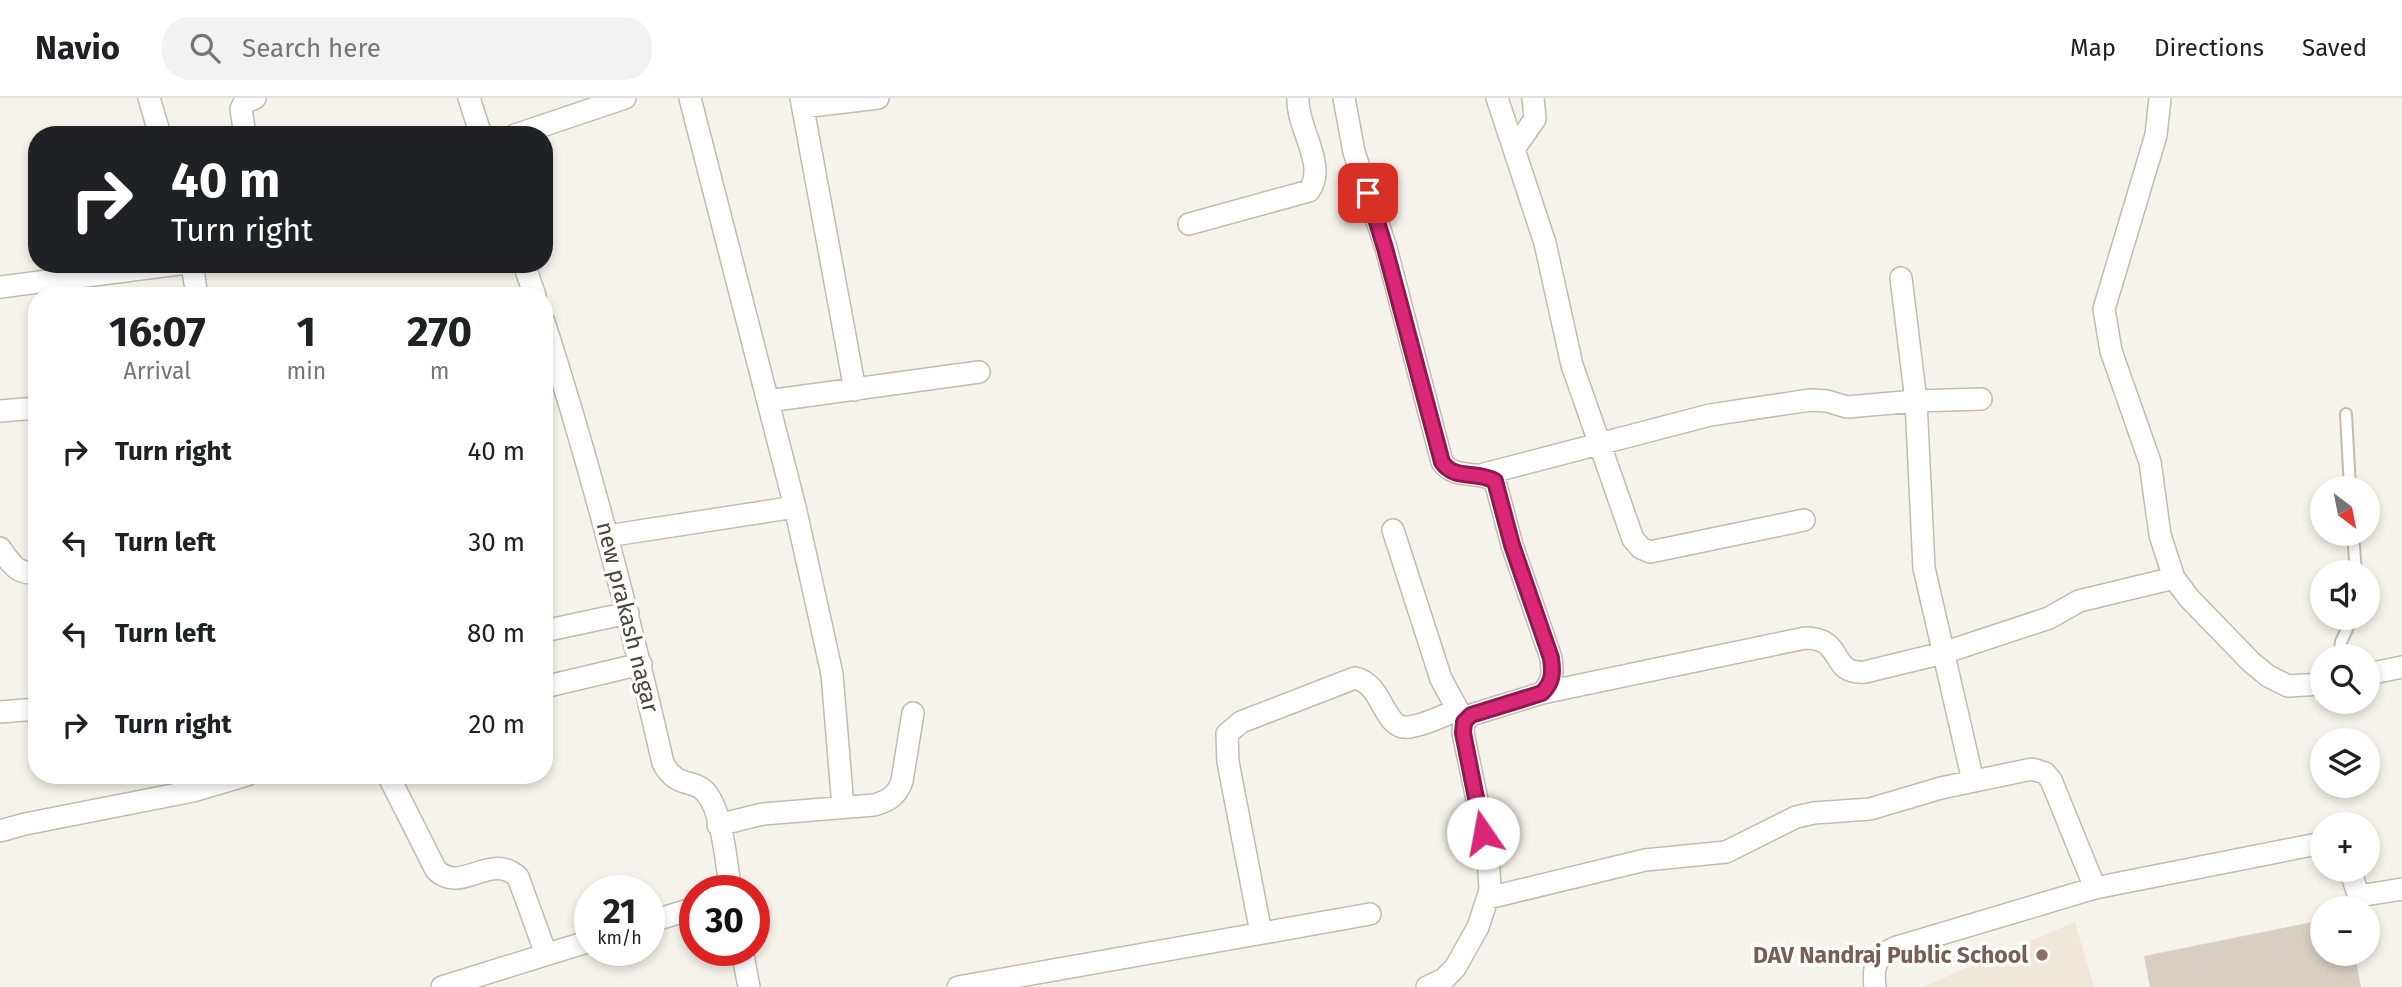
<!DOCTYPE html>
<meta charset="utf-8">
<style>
:root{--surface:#fff;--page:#f2f2f2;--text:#202124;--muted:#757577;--line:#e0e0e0}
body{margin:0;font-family:"Fira Sans",sans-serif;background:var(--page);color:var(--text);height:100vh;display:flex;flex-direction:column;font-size:26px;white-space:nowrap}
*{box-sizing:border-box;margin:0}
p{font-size:23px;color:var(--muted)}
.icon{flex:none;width:38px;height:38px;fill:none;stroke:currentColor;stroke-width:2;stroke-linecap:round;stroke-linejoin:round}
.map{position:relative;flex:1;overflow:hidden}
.details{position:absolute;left:28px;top:189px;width:525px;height:497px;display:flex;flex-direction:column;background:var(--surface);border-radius:28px;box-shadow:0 4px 10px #0003}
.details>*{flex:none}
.hud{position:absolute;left:28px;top:28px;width:525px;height:147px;border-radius:28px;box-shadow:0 4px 10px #0003;background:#202124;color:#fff;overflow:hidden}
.needle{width:46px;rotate:148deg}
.buttons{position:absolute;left:2310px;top:378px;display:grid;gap:14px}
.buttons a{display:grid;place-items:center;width:70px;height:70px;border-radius:50%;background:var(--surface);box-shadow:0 4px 10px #0003;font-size:35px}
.speed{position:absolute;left:574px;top:777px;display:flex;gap:14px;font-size:35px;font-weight:700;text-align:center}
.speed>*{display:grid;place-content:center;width:91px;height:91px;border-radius:50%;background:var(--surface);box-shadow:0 4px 10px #0003;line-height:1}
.speed small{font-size:18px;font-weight:400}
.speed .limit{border:10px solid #d22;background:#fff;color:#111}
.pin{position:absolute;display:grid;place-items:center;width:60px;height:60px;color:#fff;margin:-30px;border-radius:14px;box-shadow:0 4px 10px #0006}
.me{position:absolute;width:77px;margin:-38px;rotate:348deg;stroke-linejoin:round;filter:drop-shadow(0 0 5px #0008)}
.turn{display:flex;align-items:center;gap:24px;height:147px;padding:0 28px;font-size:32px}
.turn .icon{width:91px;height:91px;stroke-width:2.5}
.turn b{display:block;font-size:49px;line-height:60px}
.eta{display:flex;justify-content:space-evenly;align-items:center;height:119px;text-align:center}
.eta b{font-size:42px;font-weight:700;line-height:49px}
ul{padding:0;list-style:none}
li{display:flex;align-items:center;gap:21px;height:91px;padding:0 28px}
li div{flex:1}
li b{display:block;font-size:26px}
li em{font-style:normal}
header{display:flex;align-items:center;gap:42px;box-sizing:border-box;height:98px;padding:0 35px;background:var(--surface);border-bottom:2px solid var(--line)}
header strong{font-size:33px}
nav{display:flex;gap:38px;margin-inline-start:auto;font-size:24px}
.search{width:490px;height:63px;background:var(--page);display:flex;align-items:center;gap:18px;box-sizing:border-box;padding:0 24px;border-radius:28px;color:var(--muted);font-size:26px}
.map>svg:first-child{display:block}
</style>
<header>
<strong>Navio</strong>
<div class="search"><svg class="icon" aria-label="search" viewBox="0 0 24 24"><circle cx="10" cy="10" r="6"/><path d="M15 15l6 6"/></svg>Search here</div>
<nav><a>Map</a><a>Directions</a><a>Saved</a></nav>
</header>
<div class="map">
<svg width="2402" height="889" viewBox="0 0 2402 889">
<rect width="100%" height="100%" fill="#f6f3ec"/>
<!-- education -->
<path fill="#efe8d6" d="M2075,824L2094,889H1922Z"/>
<!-- building -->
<path fill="#d8cfc1" d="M2322,822V856H2355L2361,889H2150L2144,858Z"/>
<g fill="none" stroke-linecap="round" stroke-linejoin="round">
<!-- lane casing -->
<g stroke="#c2bbae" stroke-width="14">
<path id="lane" d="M2346,316L2350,390
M2353,436L2356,474
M2339,558L2341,544L2352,520"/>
</g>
<!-- street casing -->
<g stroke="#c2bbae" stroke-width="24">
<path id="street" d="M149,0L160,37
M469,0L481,37
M690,0L795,409L817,508L832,576L843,709
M801,0L855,292
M1344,0L1354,54L1386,150L1442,364C1456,383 1476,371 1495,383L1512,447L1551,560C1553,575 1553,584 1542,595L1471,617L1464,624L1463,635L1488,754L1490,792L1478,829L1455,870L1444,881L1427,889
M1497,0L1545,145L1572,267L1633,441L1641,450L1650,454L1804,422
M2160,0L2156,37L2104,211L2111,253L2150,364L2160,437L2174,480L2189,500L2251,564L2268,578L2288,588L2322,586
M803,9L878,0
M245,37L241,11L244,5L255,0
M515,37L625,0
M1514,51L1535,21L1533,0
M1189,126L1309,93C1328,67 1296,29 1298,0
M192,166L197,198
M524,166L535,198
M1901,180L1916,303L1924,470L1973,683
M0,189L179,166
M544,224C591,369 629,517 663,665C677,692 694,679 707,696C723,716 726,766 731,793
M768,303L979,274
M0,313L37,310
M1484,376L1710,317L1810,302L1827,303L1847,309L1916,303L1981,301
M1393,432L1441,581L1464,623
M607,438L795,409
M0,450C10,464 17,478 37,474
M544,533L628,515
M2368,576L2402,569
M544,589L641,566
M1542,595L1805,540C1846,540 1828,577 1865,574L1943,555L2049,520L2079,503L2174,480
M0,614L37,611
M388,677L436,772C462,797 490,753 518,779L546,856
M718,727L763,716L874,707C888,703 897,698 902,683L913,615
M0,733L25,726L193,693L247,677
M2350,772L2357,793L2365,797L2402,791
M1488,800L1645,762L1726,754L1796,719L1814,715L1870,711L1941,690L2032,671L2045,675L2051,682L2095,790
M649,824L695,810
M1261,835L1228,664L1227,636L1241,624L1355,580C1384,586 1383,633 1409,629C1426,627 1442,618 1457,612
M742,852L749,889
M442,889L590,843
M958,889L1370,816
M1875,889C1872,867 1877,857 1897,849L2095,790L2322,745"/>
</g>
<!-- lane -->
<use href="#lane" stroke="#fff" stroke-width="10"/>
<!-- street -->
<use href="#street" stroke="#fff" stroke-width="21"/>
</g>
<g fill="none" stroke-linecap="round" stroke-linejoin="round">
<!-- route casing -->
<g stroke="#8e194d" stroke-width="18">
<path id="route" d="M1368,95L1385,150L1442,364C1455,383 1476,372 1495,383L1512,447L1551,560C1553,575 1553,584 1542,595L1471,617L1464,624L1463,635L1483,735"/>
</g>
<!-- route -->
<use href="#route" stroke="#db2777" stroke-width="12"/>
</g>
<!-- markers -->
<circle fill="#8d6e63" stroke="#fff" stroke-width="2.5" cx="2042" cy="857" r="7"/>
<g text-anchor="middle" stroke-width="7" stroke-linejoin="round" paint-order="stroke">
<!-- street labels -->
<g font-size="23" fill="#4b4439" stroke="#fff">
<text transform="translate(628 519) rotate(76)" y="8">new prakash nagar</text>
</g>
<!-- education labels -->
<g font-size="23" font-weight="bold" fill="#785e54" stroke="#fff" text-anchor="end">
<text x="2028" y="865">DAV Nandraj Public School</text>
</g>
</g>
</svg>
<div class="buttons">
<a><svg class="needle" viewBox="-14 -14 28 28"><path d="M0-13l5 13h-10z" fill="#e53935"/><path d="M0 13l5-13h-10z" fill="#757577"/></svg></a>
<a><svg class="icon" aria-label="sound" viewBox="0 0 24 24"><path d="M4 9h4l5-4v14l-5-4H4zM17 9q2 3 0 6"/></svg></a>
<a><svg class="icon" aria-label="search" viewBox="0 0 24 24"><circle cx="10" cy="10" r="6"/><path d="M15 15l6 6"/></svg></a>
<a><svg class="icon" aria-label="layers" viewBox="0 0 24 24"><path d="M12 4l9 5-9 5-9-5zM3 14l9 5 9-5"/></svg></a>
<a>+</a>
<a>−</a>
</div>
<div class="speed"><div>21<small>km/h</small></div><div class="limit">30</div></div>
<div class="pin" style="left:1368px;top:95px;background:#d93025"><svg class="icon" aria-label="arrive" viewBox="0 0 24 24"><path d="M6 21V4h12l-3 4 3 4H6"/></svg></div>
<svg class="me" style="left:1483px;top:735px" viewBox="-20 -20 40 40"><circle r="19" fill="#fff"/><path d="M0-13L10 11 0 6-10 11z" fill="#db2777"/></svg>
<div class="hud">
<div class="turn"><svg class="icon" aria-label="right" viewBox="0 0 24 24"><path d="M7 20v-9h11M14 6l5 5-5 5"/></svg><div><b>40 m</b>Turn right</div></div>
</div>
<section class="details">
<div class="eta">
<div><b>16:07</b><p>Arrival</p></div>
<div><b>1</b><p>min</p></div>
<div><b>270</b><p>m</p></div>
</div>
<ul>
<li><svg class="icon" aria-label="right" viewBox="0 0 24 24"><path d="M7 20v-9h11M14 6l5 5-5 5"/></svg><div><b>Turn right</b></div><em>40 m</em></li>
<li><svg class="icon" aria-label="left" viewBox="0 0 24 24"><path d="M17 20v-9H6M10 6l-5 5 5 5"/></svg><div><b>Turn left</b></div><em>30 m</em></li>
<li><svg class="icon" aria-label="left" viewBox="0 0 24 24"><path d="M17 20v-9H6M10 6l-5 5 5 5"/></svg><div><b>Turn left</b></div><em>80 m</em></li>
<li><svg class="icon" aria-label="right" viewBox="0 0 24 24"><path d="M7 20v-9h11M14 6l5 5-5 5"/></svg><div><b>Turn right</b></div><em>20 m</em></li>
</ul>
</section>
</div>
